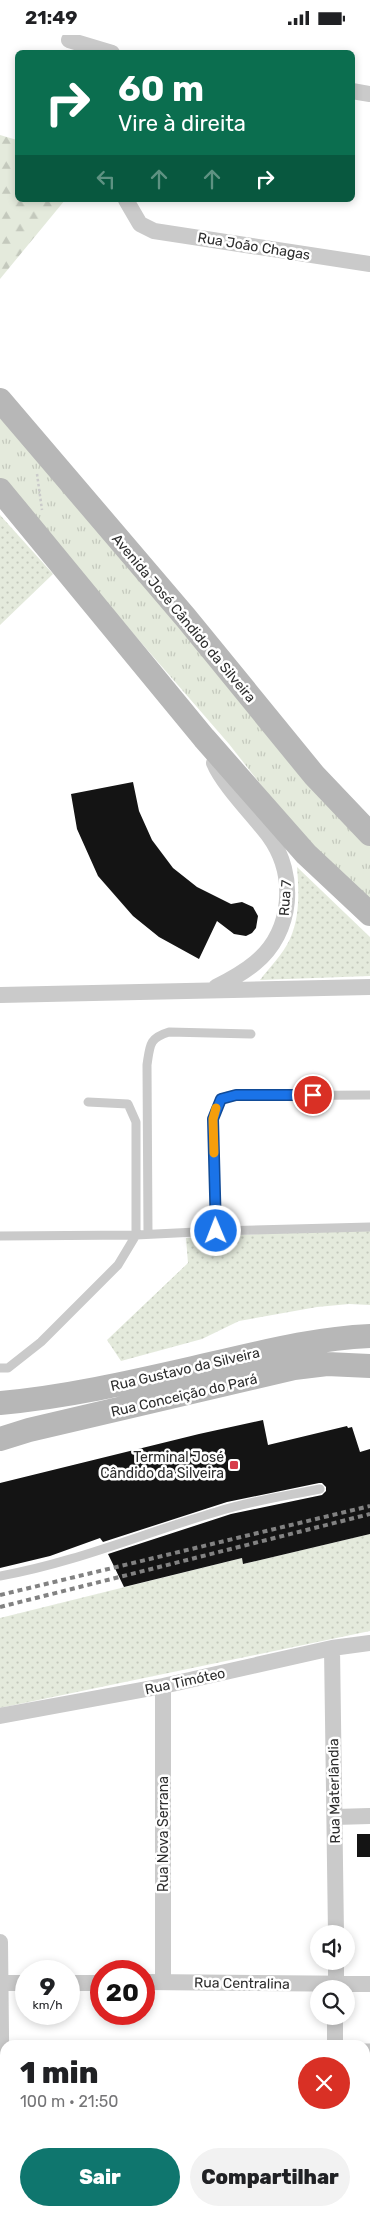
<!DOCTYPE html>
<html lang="pt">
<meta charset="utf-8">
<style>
:root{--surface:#fff;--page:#f2f2f2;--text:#202124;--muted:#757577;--accent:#0f766e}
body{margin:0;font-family:Rubik,sans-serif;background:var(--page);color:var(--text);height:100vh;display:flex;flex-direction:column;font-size:19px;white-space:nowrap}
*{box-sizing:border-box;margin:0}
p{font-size:16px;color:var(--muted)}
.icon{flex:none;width:28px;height:28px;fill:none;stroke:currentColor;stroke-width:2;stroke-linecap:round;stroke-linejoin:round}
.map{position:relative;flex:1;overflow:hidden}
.drawer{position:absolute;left:0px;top:2005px;width:370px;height:176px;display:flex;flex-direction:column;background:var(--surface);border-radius:15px 15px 0 0;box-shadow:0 2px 8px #0003}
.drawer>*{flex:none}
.hud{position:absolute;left:15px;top:15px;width:340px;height:152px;border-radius:8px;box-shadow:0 2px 8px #0003;background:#0b6e4f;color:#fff;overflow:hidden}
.controls{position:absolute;left:310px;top:1890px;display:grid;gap:10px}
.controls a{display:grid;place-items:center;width:45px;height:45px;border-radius:50%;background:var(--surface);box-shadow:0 2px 8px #0003;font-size:25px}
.speed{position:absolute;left:15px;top:1925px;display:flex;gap:10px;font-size:25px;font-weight:700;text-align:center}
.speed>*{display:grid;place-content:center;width:65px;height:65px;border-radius:50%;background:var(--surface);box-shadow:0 2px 8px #0003;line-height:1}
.speed small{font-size:12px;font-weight:400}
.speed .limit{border:8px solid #d22;background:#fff;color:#111}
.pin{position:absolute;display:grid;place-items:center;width:42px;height:42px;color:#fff;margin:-21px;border:2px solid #fff;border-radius:50%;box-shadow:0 1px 5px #0007}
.me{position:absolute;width:55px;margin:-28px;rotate:359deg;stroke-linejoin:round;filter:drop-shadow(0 0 4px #0008)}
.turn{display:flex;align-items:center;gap:18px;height:105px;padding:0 20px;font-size:22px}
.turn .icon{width:65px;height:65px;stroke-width:2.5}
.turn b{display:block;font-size:35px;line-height:42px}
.lanes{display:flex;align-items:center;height:48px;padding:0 20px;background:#0003;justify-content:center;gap:25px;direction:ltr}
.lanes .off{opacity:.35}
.round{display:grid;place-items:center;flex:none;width:52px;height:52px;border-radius:26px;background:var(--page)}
.headline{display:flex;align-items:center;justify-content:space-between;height:85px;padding:0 20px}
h1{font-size:30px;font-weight:800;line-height:38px}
.action{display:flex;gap:10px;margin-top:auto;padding:10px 20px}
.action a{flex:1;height:58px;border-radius:30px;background:var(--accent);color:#fff;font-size:20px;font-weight:800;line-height:58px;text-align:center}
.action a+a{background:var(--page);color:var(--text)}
.status{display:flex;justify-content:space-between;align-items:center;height:35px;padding:0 25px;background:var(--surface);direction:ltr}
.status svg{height:14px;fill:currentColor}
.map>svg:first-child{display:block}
</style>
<div class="status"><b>21:49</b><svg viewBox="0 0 49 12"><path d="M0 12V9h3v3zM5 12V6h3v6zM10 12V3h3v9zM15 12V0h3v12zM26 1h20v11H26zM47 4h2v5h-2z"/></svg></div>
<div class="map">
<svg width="370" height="2181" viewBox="0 0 370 2181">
<defs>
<pattern id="grass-dots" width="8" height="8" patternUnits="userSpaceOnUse" patternTransform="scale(1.25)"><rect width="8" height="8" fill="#e4eadc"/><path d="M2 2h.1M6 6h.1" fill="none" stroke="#c4c9bd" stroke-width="1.8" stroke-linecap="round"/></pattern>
<pattern id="forest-firs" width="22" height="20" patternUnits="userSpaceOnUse" patternTransform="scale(1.25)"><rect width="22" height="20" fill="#e4eadc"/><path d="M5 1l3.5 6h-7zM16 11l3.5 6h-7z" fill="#c4c9bd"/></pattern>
<pattern id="park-tufts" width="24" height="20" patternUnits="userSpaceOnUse" patternTransform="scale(1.25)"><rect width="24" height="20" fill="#e4eadc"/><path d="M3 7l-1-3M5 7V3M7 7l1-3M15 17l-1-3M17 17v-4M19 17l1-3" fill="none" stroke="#c4c9bd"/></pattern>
</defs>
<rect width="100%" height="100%" fill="#fff"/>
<!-- grass -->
<path fill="url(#grass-dots)" d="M0,480L53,539L0,590Z
M297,832L370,902V941L260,945C270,932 283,919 290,904C300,882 299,856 297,832Z
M370,1193V1270L349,1269L317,1272L239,1286L202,1304L121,1326L107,1305L188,1228L186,1203Z
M370,1499V1596L0,1673V1583L242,1523L244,1529Z"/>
<!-- forest -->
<path fill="url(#forest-firs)" d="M0,100L17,105L18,165H65L0,244Z"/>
<!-- park -->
<path fill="url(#park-tufts)" d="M0,378L370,810V870L309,811L229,709L0,445Z"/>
<!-- building -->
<path fill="#141414" d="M133,747L139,776L152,805L173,833L197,852L231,869L242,867L253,872L258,881L256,893L252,898L246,901L234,899L217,886L199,924L159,902L133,881L98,841L77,794L71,759Z
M263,1385L268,1410L347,1391L348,1393L352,1392L360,1417L370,1414V1499L243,1529L242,1523L124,1552L108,1519L231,1479L322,1460L326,1456V1452L322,1448H319L227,1467L103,1507L100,1503L50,1521L0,1533V1448L199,1399Z
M357,1799H370V1822H357Z"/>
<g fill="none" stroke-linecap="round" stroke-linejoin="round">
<!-- path -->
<path stroke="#cacaca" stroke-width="2.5" stroke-dasharray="2.5 2.5" stroke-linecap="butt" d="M37,439L42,475"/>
<!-- service -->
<path stroke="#cacaca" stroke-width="9" d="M370,1060L228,1061L221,1064L213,1084L216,1196L370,1192
M88,1067L128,1069L136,1087V1200L216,1196
M148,1199L147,1030C150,1010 149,1003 169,997L251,999
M0,1201L136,1200L118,1230L41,1307L8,1333H0
M0,1541C74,1528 144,1498 216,1477C250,1466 286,1461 320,1454
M365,2013H370"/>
<!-- minor -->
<path stroke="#cacaca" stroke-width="16" d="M69,5L112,18
M352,56L370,59
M126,165L140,189L154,196L370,229
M214,728C223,750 254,781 269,801C297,840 293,897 255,928C243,938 230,945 216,952
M0,960L370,952
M332,1613L336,1899
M163,1651V1947
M0,1681L163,1651L332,1613L370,1608
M335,1782L370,1781
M0,1907L3,2181
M144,1947L370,1949
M0,1948H26
M69,1948H101
M336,1954V1926
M335,2010V1981
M365,2116H370
M336,2176V2181"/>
<!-- secondary -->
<path stroke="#b7b7b7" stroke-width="24" d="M0,365L186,583L314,740L370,799
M0,455L204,703L306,819L370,879
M0,1368C77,1361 152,1342 228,1325C275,1314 322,1303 370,1301
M0,1404L29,1395L294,1333L327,1329L370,1331"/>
<!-- rail -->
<path stroke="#828282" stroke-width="4" stroke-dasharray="5 4" stroke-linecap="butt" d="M0,1560L370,1471
M0,1572L370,1479"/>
</g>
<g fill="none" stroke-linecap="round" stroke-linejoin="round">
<!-- route casing -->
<g stroke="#114b97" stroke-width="12">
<path id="route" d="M216,1196L213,1084L221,1064L236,1060H313"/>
</g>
<!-- route -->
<use href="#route" stroke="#1a73e8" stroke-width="9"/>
<!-- slow -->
<path stroke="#f59e0b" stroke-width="9" d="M214,1118L213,1084L216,1073"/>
</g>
<!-- markers -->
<rect fill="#d73d4b" stroke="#fff" stroke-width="2" x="229" y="1425" width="10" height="10" rx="2.5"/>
<g text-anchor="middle" stroke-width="5" stroke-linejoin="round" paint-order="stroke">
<!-- street labels -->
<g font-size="14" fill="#2d2d2d" stroke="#fff">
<text transform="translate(254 211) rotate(9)" y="5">Rua João Chagas</text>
<text transform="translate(184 583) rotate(50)" y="5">Avenida José Cândido da Silveira</text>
<text transform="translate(285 863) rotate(-86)" y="5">Rua 7</text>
<text transform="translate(185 1334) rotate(-13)" y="5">Rua Gustavo da Silveira</text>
<text transform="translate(184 1360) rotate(-13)" y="5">Rua Conceição do Pará</text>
<text transform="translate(185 1646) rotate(-12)" y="5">Rua Timóteo</text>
<text transform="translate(334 1756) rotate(-91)" y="5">Rua Materlândia</text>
<text transform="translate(163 1799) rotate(-90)" y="5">Rua Nova Serrana</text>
<text transform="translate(242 1948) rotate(1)" y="5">Rua Centralina</text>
</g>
<!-- poi labels -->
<g font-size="14" fill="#2d2d2d" stroke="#fff" text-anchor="end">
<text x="224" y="1427">Terminal José<tspan x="224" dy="16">Cândido da Silveira</tspan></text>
</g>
</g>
</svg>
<div class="controls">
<a><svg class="icon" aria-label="sound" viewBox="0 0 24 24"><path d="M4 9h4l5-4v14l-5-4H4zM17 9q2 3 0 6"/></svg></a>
<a><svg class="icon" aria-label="search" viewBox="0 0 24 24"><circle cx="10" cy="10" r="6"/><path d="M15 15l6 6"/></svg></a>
</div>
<div class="speed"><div>9<small>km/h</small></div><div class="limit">20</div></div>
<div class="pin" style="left:313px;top:1060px;background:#d93025"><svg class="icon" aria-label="arrive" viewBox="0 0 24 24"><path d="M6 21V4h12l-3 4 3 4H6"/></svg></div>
<svg class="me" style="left:216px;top:1196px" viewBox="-20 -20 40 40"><circle r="17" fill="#1a73e8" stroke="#fff" stroke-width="3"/><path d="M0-11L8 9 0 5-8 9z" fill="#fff"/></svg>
<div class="hud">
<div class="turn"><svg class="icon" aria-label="right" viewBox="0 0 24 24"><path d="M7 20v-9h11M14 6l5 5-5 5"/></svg><div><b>60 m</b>Vire à direita</div></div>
<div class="lanes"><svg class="icon off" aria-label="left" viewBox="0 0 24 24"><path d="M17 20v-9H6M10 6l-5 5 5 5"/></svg><svg class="icon off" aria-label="ahead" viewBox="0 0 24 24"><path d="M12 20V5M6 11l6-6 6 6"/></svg><svg class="icon off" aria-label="ahead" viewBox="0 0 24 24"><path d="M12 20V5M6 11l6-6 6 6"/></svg><svg class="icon" aria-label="right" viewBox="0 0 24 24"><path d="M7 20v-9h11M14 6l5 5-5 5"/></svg></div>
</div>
<section class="drawer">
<div class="headline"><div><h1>1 min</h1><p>100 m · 21:50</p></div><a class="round" style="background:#d93025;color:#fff"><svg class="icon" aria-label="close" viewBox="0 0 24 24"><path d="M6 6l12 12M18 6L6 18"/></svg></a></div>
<div class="action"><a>Sair</a><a>Compartilhar</a></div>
</section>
</div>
